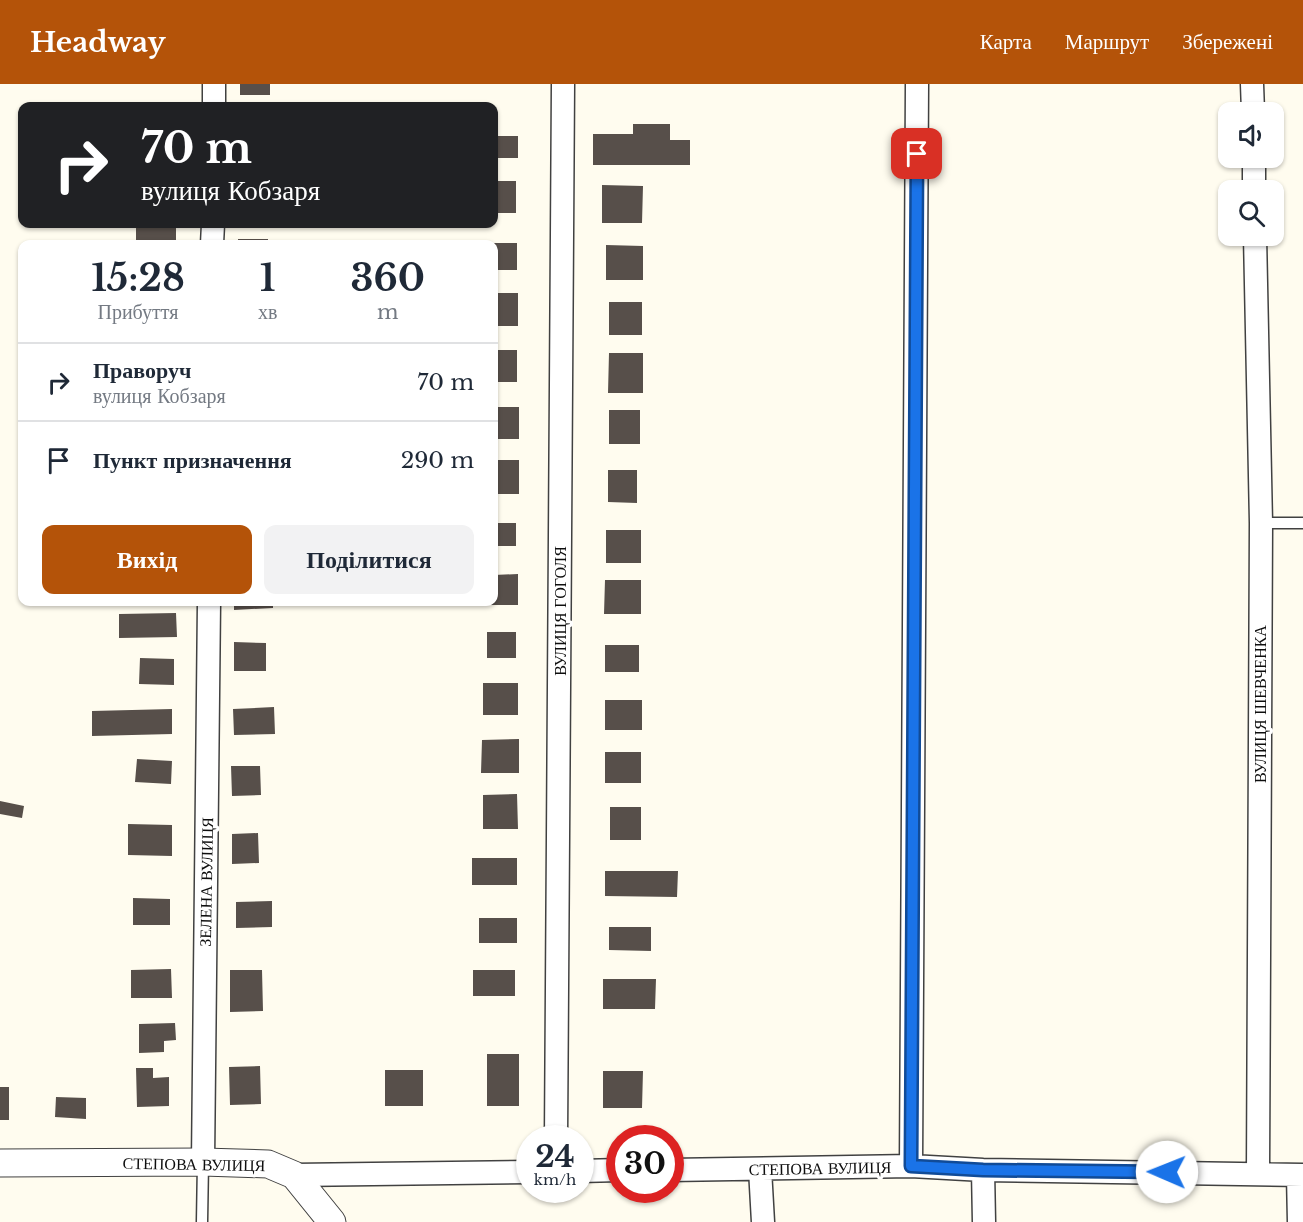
<!DOCTYPE html>
<html lang="uk">
<meta charset="utf-8">
<style>
:root{--surface:#fff;--page:#f2f2f3;--text:#1f2937;--muted:#747a83;--line:#e0e1e3;--accent:#b45309}
body{margin:0;font-family:"Libre Baskerville",serif;background:var(--page);color:var(--text);height:100vh;display:flex;flex-direction:column;font-size:22px;white-space:nowrap}
*{box-sizing:border-box;margin:0}
p{font-size:20px;color:var(--muted)}
.icon{flex:none;width:33px;height:33px;fill:none;stroke:currentColor;stroke-width:2;stroke-linecap:round;stroke-linejoin:round}
.map{position:relative;flex:1;overflow:hidden}
.panel{position:absolute;left:18px;top:156px;width:480px;height:366px;display:flex;flex-direction:column;background:var(--surface);border-radius:12px;box-shadow:0 2px 4px #0004}
.panel>*{flex:none}
.guide{position:absolute;left:18px;top:18px;width:480px;height:126px;border-radius:12px;box-shadow:0 2px 4px #0004;background:#202124;color:#fff;overflow:hidden}
.buttons{position:absolute;left:1218px;top:18px;display:grid;gap:12px}
.buttons a{display:grid;place-items:center;width:66px;height:66px;border-radius:12px;background:var(--surface);box-shadow:0 2px 4px #0004;font-size:30px}
.speed{position:absolute;left:516px;top:1041px;display:flex;gap:12px;font-size:30px;font-weight:700;text-align:center}
.speed>*{display:grid;place-content:center;width:78px;height:78px;border-radius:50%;background:var(--surface);box-shadow:0 2px 4px #0004;line-height:1}
.speed small{font-size:15px;font-weight:400}
.speed .limit{border:9px solid #d22;background:#fff;color:#111}
.pin{position:absolute;display:grid;place-items:center;width:51px;height:51px;color:#fff;margin:-26px;border-radius:12px;box-shadow:0 3px 9px #0006}
.me{position:absolute;width:66px;margin:-33px;rotate:271deg;stroke-linejoin:round;filter:drop-shadow(0 0 4px #0008)}
.turn{display:flex;align-items:center;gap:21px;height:126px;padding:0 24px;font-size:27px}
.turn .icon{width:78px;height:78px;stroke-width:2.5}
.turn b{display:block;font-size:42px;line-height:51px}
.eta{display:flex;justify-content:space-evenly;align-items:center;height:102px;text-align:center}
.eta b{font-size:36px;font-weight:700;line-height:42px}
.primary-button{display:flex;gap:12px;margin-top:auto;padding:12px 24px}
.primary-button a{flex:1;height:69px;border-radius:12px;background:var(--accent);color:#fff;font-size:24px;font-weight:700;line-height:69px;text-align:center}
.primary-button a+a{background:var(--page);color:var(--text)}
ul{padding:0;list-style:none}
li{display:flex;align-items:center;gap:18px;height:78px;padding:0 24px;border-top:2px solid var(--line)}
li div{flex:1}
li b{display:block;font-size:22px}
li em{font-style:normal}
header{display:flex;align-items:center;gap:36px;box-sizing:border-box;height:84px;padding:0 30px;background:var(--accent);color:#fff}
header strong{font-size:28px}
nav{display:flex;gap:33px;margin-inline-start:auto;font-size:21px}
.map>svg:first-child{display:block}
</style>
<header>
<strong>Headway</strong>
<nav><a>Карта</a><a>Маршрут</a><a>Збережені</a></nav>
</header>
<div class="map">
<svg width="1303" height="1138" viewBox="0 0 1303 1138">
<rect width="100%" height="100%" fill="#fffcef"/>
<!-- building -->
<path fill="#574f4a" d="M240,0H270V11H240Z
M633,40H670V56H690V81H593V50H633Z
M494,52H518V74H494Z
M494,97H516V129H494Z
M602,101L643,102L642,139H602Z
M136,140H176V159H136Z
M238,155H268V160H238Z
M494,159H517V186H494Z
M606,161L643,162V196H606Z
M494,209H518V242H494Z
M609,218H642V251H609Z
M494,266H517V298H494Z
M609,269H643V309H608Z
M494,323H519V355H494Z
M609,326H640V360H609Z
M494,376H519V410H494Z
M608,386H637V419L608,418Z
M494,439H516V462H494Z
M606,446H641V479H606Z
M518,490V521H482V518H494V491Z
M605,496H641V530H604Z
M234,518H273V524L234,526Z
M176,529L177,553L119,554V530Z
M487,548H516V574H487Z
M234,558L266,559V587H234Z
M605,561H639V588H605Z
M140,574L174,575V601L139,600Z
M483,599H518V631H483Z
M605,616H642V646H605Z
M274,623L275,650L234,651L233,625Z
M172,625V650L92,652V627Z
M519,655V689H481L482,656Z
M605,668H641V699H605Z
M137,675L172,677L171,700L135,698Z
M231,682H260L261,711L232,712Z
M517,710L518,745H483V711Z
M0,717L24,722L22,734L0,730Z
M610,723H641V756H610Z
M128,740L172,741V772L128,771Z
M258,749L259,779L232,780V750Z
M472,774H517V801H472Z
M605,787H678L677,813L605,812Z
M133,814L170,815V841H133Z
M272,817V843L236,844V818Z
M479,834H517V859H479Z
M609,843H651V867L609,866Z
M171,885L172,914H131V886Z
M230,886H262L263,927L230,928Z
M473,886H515V912H473Z
M603,895H656L655,925H603Z
M175,939L176,956L164,957V968L139,969V940Z
M487,970H519V1022H487Z
M260,982L261,1020L230,1021L229,983Z
M136,984H153V994L169,993V1022L137,1023Z
M385,986H423V1022H385Z
M603,987H643L642,1024H603Z
M0,1003H9V1036H0Z
M56,1013L86,1014V1035L55,1033Z"/>
<g fill="none" stroke-linecap="round" stroke-linejoin="round">
<!-- service casing -->
<g stroke="#414141" stroke-width="13">
<path id="service" d="M1261,439H1303
M202,1138L203,1078"/>
</g>
<!-- minor casing -->
<g stroke="#414141" stroke-width="25">
<path id="minor" d="M1252,0L1253,28
M214,22V0
M1254,74V106
M1255,152L1261,439L1258,1088
M212,160L213,140
M556,1054L563,0
M203,1078L209,518
M911,1082L917,0
M760,1085L763,1138
M670,1086L911,1082L983,1086L1303,1091
M983,1086L984,1138
M580,1087L620,1086
M294,1091L530,1088
M1298,1091L1299,1138"/>
</g>
<!-- tertiary casing -->
<g stroke="#414141" stroke-width="29">
<path id="tertiary" d="M0,1079L203,1078L268,1080L294,1091L332,1138"/>
</g>
<!-- service -->
<use href="#service" stroke="#fff" stroke-width="10"/>
<!-- minor -->
<use href="#minor" stroke="#fff" stroke-width="22"/>
<!-- tertiary -->
<use href="#tertiary" stroke="#fff" stroke-width="27"/>
</g>
<g fill="none" stroke-linecap="round" stroke-linejoin="round">
<!-- route casing -->
<g stroke="#114b97" stroke-width="15">
<path id="route" d="M917,70L911,1082L983,1086L1167,1088"/>
</g>
<!-- route -->
<use href="#route" stroke="#1a73e8" stroke-width="10"/>
</g>
<g text-anchor="middle" stroke-width="6" stroke-linejoin="round" paint-order="stroke">
<!-- street labels -->
<g font-size="16" fill="#0e0e0e" stroke="#fff">
<text transform="translate(560 527) rotate(-90)" y="6">ВУЛИЦЯ ГОГОЛЯ</text>
<text transform="translate(1260 620) rotate(-90)" y="6">ВУЛИЦЯ ШЕВЧЕНКА</text>
<text transform="translate(206 798) rotate(-89)" y="6">ЗЕЛЕНА ВУЛИЦЯ</text>
<text transform="translate(194 1080) rotate(1)" y="6">СТЕПОВА ВУЛИЦЯ</text>
<text transform="translate(820 1084) rotate(-1)" y="6">СТЕПОВА ВУЛИЦЯ</text>
</g>
</g>
</svg>
<div class="buttons">
<a><svg class="icon" aria-label="sound" viewBox="0 0 24 24"><path d="M4 9h4l5-4v14l-5-4H4zM17 9q2 3 0 6"/></svg></a>
<a><svg class="icon" aria-label="search" viewBox="0 0 24 24"><circle cx="10" cy="10" r="6"/><path d="M15 15l6 6"/></svg></a>
</div>
<div class="speed"><div>24<small>km/h</small></div><div class="limit">30</div></div>
<div class="pin" style="left:917px;top:70px;background:#d93025"><svg class="icon" aria-label="arrive" viewBox="0 0 24 24"><path d="M6 21V4h12l-3 4 3 4H6"/></svg></div>
<svg class="me" style="left:1167px;top:1088px" viewBox="-20 -20 40 40"><circle r="19" fill="#fff"/><path d="M0-13L10 11 0 6-10 11z" fill="#1a73e8"/></svg>
<div class="guide">
<div class="turn"><svg class="icon" aria-label="right" viewBox="0 0 24 24"><path d="M7 20v-9h11M14 6l5 5-5 5"/></svg><div><b>70 m</b>вулиця Кобзаря</div></div>
</div>
<section class="panel">
<div class="eta">
<div><b>15:28</b><p>Прибуття</p></div>
<div><b>1</b><p>хв</p></div>
<div><b>360</b><p>m</p></div>
</div>
<ul>
<li><svg class="icon" aria-label="right" viewBox="0 0 24 24"><path d="M7 20v-9h11M14 6l5 5-5 5"/></svg><div><b>Праворуч</b><p>вулиця Кобзаря</p></div><em>70 m</em></li>
<li><svg class="icon" aria-label="arrive" viewBox="0 0 24 24"><path d="M6 21V4h12l-3 4 3 4H6"/></svg><div><b>Пункт призначення</b></div><em>290 m</em></li>
</ul>
<div class="primary-button"><a>Вихід</a><a>Поділитися</a></div>
</section>
</div>
